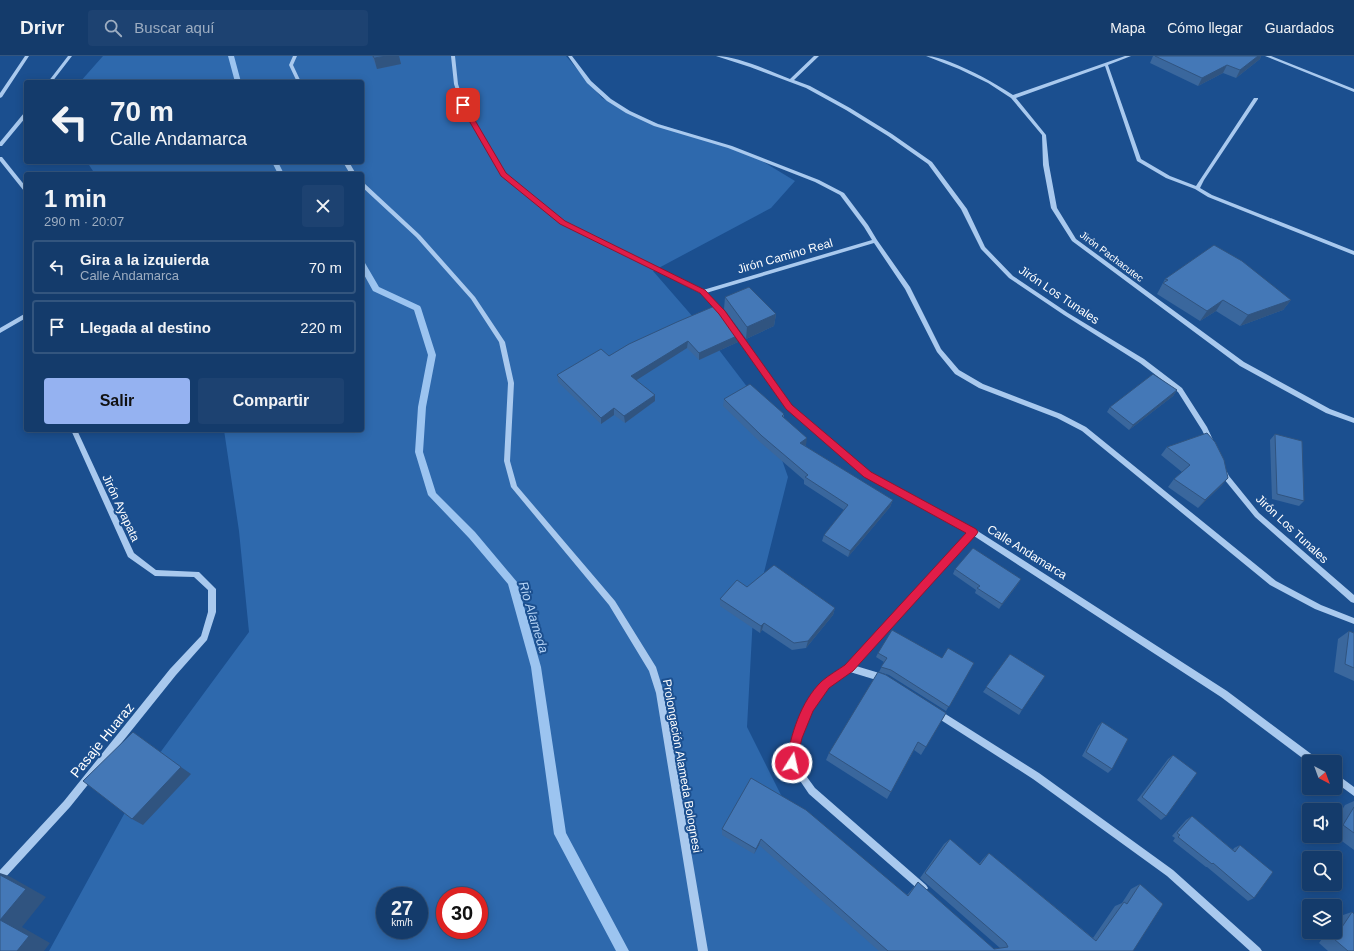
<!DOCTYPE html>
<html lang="es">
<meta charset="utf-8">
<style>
:root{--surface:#143b6b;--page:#1d4271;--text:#f1f3f6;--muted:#9dadc1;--line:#33557e;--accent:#95b2f1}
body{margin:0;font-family:Helvetica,sans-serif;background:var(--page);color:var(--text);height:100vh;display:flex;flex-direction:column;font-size:15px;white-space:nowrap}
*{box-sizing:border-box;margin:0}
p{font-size:13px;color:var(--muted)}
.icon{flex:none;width:22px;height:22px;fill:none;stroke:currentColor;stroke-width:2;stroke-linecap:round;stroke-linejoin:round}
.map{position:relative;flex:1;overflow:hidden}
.sheet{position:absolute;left:24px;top:116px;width:340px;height:260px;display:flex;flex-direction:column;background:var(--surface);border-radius:4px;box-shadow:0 2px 10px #0003,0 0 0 1px var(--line)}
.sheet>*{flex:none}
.guide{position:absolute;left:24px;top:24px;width:340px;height:84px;border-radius:4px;box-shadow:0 2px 10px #0003,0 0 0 1px var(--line);background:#143b6b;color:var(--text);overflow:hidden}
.needle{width:26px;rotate:139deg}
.fabs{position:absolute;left:1302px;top:699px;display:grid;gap:8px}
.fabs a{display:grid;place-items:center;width:40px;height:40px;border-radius:4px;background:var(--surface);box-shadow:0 2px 10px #0003,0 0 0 1px var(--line);font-size:20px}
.speed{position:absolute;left:376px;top:831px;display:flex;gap:8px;font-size:20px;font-weight:700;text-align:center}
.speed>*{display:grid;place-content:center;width:52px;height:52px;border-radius:50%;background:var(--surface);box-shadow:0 2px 10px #0003,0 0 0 1px var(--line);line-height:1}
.speed small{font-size:10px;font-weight:400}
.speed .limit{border:6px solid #d22;background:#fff;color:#111}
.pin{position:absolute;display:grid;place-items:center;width:34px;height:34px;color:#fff;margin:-17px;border-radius:8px;box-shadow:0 2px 6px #0006}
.me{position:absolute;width:44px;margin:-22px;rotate:10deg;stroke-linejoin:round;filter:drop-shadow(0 0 3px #0008)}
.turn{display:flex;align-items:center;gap:14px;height:84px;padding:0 20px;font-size:18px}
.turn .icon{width:52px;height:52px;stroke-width:2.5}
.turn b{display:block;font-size:28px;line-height:34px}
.round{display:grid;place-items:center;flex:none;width:42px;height:42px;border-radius:4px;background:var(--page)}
.summary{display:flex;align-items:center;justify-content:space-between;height:68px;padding:0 20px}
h1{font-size:24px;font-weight:700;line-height:30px}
.cta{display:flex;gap:8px;margin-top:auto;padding:8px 20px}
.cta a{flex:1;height:46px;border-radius:4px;background:var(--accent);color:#111;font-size:16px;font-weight:700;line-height:46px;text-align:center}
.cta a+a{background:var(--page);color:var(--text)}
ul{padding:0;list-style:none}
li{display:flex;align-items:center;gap:12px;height:54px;margin:0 8px 6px;padding:0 12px;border:2px solid var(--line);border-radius:4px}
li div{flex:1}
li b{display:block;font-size:15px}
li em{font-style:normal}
header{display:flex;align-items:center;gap:24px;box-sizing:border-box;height:56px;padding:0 20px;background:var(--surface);border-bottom:1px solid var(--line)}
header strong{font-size:19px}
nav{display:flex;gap:22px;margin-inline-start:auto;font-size:14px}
.search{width:280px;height:36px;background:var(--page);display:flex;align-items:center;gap:10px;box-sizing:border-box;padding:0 14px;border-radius:4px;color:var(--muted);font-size:15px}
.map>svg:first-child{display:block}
</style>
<header>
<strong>Drivr</strong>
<div class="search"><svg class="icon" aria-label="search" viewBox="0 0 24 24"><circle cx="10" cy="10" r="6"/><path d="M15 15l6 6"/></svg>Buscar aquí</div>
<nav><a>Mapa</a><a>Cómo llegar</a><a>Guardados</a></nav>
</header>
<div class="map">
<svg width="1354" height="895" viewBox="0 0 1354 895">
<rect width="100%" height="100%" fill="#1b4f8f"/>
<!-- green -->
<path fill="#2e69ad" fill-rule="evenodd" d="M103,0H566L602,42L647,64L754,100L795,125L771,152L653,215L700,269L764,353L788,421L753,560L747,671L815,807L909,895H49L151,709L249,576L239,475L224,374H362V118H95L87,106H362V26H80ZM385,840H419V874H385ZM445,840H479V874H445Z"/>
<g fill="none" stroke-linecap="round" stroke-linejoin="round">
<!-- stream -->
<path fill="#9cc4f0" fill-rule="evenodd" d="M228,0H234L241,26H235Z
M272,106H278L284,118H278Z
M362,207H365L379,231L420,250L421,252L436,299L426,351L423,396L436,437L475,476L517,526L541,611L566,777L629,895H616L554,778L531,611L508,528L469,482L428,439L415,396L418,351L428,299L414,254L373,235L362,215Z"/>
<!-- minor -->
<path fill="#a9c9ee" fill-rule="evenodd" d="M25,0H29L2,41L0,42V37Z
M68,0H72L52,26H48Z
M293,0H297L293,9L301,26H297L289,9Z
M451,0H455L458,28L465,49L505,117L564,165L703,234L872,184L864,171L840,139L815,126L728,92L654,70L626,57L607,45L587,27L568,0H572L591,25L611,43L630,55L658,68L732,90L819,124L844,137L868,169L877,184L910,231L941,293L959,314L983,328L1061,358L1086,371L1276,525L1321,549L1354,562V568L1315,553L1270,529L1082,375L1057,362L979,332L955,318L937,296L905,233L874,187L706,237L725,256L722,258L720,257L700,237L560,167L501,119L461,49L454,28Z
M716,0C737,0 770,15 790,23L814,0H819L794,24L810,30L850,52L892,78L932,106L967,153L985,191L1013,220L1068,257L1144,303L1182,332L1207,371L1213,384L1212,386H1208L1202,374L1178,336L1140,307L1064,259L1009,222L981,193L961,153L928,108L888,80L846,54L806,32L750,11Z
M926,0C934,0 942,3 950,6C973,15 993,26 1013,39L1125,0H1131L1108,9L1141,103L1170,120L1196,130L1254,42H1258V43L1204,124L1200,132L1212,139L1354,195V199L1208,141L1195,133L1166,122L1137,105L1105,10L1016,42L1046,79L1049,109L1057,152L1076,183L1244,306L1330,353L1354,362V367L1326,357L1240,310L1072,185L1051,152L1043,109L1042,79L1011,42L988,27L959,13Z
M1265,0H1271L1354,33V36Z
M24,57H26V61L2,90H0V86Z
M0,101H2L26,131V136L24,135L0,105Z
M343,106H349L356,118H350Z
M362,126L364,127L420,179L475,241L505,286L514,327L510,405L517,430L615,545L656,611L664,637L708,895H698L656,637L649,615L609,549L511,431L504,405L508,327L499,286L471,243L416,181L362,131Z
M26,257V262L0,277V272Z
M733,271L735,272L791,349L870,417L976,474L1087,545L1227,635L1318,703L1319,706L1309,707L1221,641L974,480L856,610L886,619L887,622L886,625L883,626L850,616C843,620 835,625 829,630C808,650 802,679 796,706L815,732L926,829L928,832L926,835L923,837L920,835L809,738L788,707C793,678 801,646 823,625C830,619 838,614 846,609L968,477L866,421L787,353L731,274L730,273L731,272Z
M71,374H77L134,497L156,514L199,516L216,533V556L207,584L176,619L70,751L3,824L0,826V814L64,745L170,613L201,580L208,556V534L194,521L155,520L128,501Z
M1224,413L1226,414L1229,420L1259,457L1354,539V547L1351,546L1255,461L1224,423L1221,416Z
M936,652L1039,717L1173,814L1260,892L1262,895H1250L1167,820L1033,723L933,659L932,656L933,653Z
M1335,717L1354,731V740L1335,726Z"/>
</g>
<!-- wall -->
<path fill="#3a679d" d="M372,0H399L401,8L377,13Z
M1153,0H1261L1260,3L1236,22L1223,17L1198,30L1150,7Z
M1165,223L1291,244L1283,254L1240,270L1216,255L1200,265L1157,238Z
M725,241L776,258L774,270L746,283L724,253Z
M739,279L738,286L699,304L687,292L636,324L655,339V345L625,367L614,359L601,368L558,326L557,319L609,300L629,288Z
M1177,334L1173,340L1129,374L1107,356L1110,351Z
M724,343L784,358V362L806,389L805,390L893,444L890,451L848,501L822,485L824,479L844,454L804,428V424L761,387L723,350Z
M1275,378L1304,445L1299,450L1272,443L1270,384Z
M1167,391L1228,422L1221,430L1198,452L1168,431L1174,423L1182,416L1161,399Z
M955,513L1021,523L1018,528L999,553L975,537L976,534L953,518Z
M747,531L835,552L833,559L806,592L792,594L762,574L760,577L720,550V543Z
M1349,575L1354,577V625L1334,616L1338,583Z
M878,597L942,602L974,607L946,655L889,619L879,616L884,606L876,601Z
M1010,598L1022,654L1019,659L983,636Z
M946,657L921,699L914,694L887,743L826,704L829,697Z
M1102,666L1112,713L1108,717L1082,700L1098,670Z
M1173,699L1166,760L1161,764L1137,744L1168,703Z
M751,722L907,839L918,826L994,893L1000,892L920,822L944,788L950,783L979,808L983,803L989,797L1093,882L1115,850L1122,847L1131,833L1140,828L1133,895H879L759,789L754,798L722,779V773Z
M1354,745V794L1335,780V766L1345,749Z
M1192,760L1233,794L1234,792L1240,789L1254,842L1248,845L1207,811H1206L1173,785L1175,782L1172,780L1186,764Z
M1352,856L1354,895H1328L1319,887L1327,876H1335V865L1337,861Z"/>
<!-- shaded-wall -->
<path fill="#305480" d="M387,0H399L401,8L377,13L374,2Z
M1258,0H1261L1260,3L1236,22L1240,14Z
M1227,9L1223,17L1198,30L1202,22Z
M1223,244L1216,255L1200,265L1207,255Z
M1291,244L1283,254L1240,270L1248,259Z
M776,258L774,270L746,283L747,271Z
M739,279L738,286L699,304V297Z
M688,285L687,292L632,327L631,320Z
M1177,334L1173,340L1129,374L1133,369Z
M655,339V345L625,367L624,360Z
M614,352V359L601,368V362Z
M807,382L806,389L799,394L800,387Z
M1228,422L1221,430L1198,452L1205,444Z
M893,444L890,451L848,501L850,495Z
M1021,523L1018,528L999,553L1002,548Z
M835,552L833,559L806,592L808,585Z
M764,567L762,574L760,577L761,570Z
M181,711L191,718L143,769L132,763Z
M761,783L759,789L754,798L756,793Z
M0,817L9,820L46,841L22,871L50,887L44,895H17L0,864Z"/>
<!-- building -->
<path fill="#4478b7" stroke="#305480" d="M373,0H387L374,2Z
M1155,0H1258L1240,14L1227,9L1202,22Z
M1214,189L1242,205L1291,244L1248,259L1223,244L1207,255L1163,227L1168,224L1165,223Z
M749,231L776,258L747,271L725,241Z
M717,249L739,279L699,297L688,285L631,320L655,339L624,360L614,352L601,362L557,319L601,293L609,300L629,288L677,266Z
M1153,318L1177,334L1133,369L1110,351Z
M750,328L784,358L782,360L807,382L800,387L893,444L850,495L824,479L848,449L805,421L808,419L762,380L724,343Z
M1207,377L1215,386L1224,404L1228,422L1205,444L1174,423L1190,409L1167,391Z
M1275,378L1302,385L1304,445L1277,438Z
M973,492L1021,523L1002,548L977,532L980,530L955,513Z
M774,509L835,552L808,585L794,587L764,567L761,570L720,543L737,524L747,531Z
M892,574L942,602L948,592L974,607L949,651L891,614L881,611L887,602L878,597Z
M1349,575L1354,577V612L1345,608Z
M1010,598L1045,620L1022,654L986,631Z
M878,616L886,619L946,657L926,691L918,686L891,736L829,697Z
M1102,666L1128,683L1112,713L1086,696Z
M133,676L181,711L132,763L83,725Z
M1173,699L1197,717L1166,760L1142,741Z
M751,722L806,754L908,840L918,826L994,893L1008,891L1006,887L925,817L950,783L980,809L989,797L1096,885L1124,846L1127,848L1140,828L1163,848L1133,895H888L761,783L756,793L722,773Z
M1354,751V777L1343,769Z
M1192,760L1235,796L1240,789L1273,816L1254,842L1213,807L1212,808L1178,781L1180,779L1177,777Z
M0,819L26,833L0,864L29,880L17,895H0Z
M1352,856L1354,858V895H1348L1334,883Z"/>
<!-- route -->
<path fill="#e11d48" stroke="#92132f" d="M461,48L466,49L506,117L565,165L705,234L725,255L792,349L871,416L976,473L978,476L976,479L853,615L829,632L813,655L802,682L795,711L792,713L788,711L786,707C791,679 800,646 822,625C829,619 838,614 845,609L966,477L864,421L786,353L719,258L700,237L560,168L501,120L460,49Z"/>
<g text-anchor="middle" stroke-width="4" stroke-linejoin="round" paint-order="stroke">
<!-- far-street labels -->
<g font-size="10" fill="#fff" stroke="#1b4f8f">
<text transform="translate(1112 200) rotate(37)" y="4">Jirón Pachacutec</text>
</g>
<!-- street labels -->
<g font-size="12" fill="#fff" stroke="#1b4f8f">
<text transform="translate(785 200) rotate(-16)" y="4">Jirón Camino Real</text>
<text transform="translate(1059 239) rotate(34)" y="4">Jirón Los Tunales</text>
<text transform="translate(121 452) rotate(65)" y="4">Jirón Ayapata</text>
<text transform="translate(1292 473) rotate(43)" y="4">Jirón Los Tunales</text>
<text transform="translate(1027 496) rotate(32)" y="4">Calle Andamarca</text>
<text transform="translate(682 710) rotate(80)" y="4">Prolongación Alameda Bolognesi</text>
</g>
<!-- water labels -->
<g font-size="13" font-style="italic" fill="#b5d3f5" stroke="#1b4f8f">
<text transform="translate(534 561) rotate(73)" y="5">Rio Alameda</text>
</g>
<!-- near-street labels -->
<g font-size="14" fill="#fff" stroke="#1b4f8f">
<text transform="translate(102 684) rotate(-51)" y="5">Pasaje Huaraz</text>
</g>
</g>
</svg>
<div class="fabs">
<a><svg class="needle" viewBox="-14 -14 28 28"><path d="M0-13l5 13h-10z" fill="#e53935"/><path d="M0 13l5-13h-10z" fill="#9dadc1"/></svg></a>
<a><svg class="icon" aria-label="sound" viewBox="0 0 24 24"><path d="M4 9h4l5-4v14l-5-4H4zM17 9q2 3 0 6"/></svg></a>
<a><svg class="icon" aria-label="search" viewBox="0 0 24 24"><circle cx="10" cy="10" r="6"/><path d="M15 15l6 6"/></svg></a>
<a><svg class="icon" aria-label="layers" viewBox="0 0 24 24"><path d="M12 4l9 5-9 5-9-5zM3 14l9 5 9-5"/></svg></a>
</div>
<div class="speed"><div>27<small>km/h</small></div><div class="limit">30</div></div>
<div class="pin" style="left:463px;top:49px;background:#d93025"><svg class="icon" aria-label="arrive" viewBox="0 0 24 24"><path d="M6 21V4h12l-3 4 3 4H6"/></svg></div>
<svg class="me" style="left:792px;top:707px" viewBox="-20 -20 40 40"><circle r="17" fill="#e11d48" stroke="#fff" stroke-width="3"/><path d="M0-11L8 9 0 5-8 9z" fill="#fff"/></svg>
<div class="guide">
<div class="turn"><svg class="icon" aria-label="left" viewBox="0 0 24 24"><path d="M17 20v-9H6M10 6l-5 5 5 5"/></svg><div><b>70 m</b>Calle Andamarca</div></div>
</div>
<section class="sheet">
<div class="summary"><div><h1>1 min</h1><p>290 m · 20:07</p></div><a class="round"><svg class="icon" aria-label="close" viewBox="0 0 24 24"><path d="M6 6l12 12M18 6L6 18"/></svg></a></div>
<ul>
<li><svg class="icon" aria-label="left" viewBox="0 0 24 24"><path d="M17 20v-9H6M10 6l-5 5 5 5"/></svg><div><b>Gira a la izquierda</b><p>Calle Andamarca</p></div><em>70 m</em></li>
<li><svg class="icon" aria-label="arrive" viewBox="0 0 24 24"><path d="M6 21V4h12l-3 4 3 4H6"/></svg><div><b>Llegada al destino</b></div><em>220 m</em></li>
</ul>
<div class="cta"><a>Salir</a><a>Compartir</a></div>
</section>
</div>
